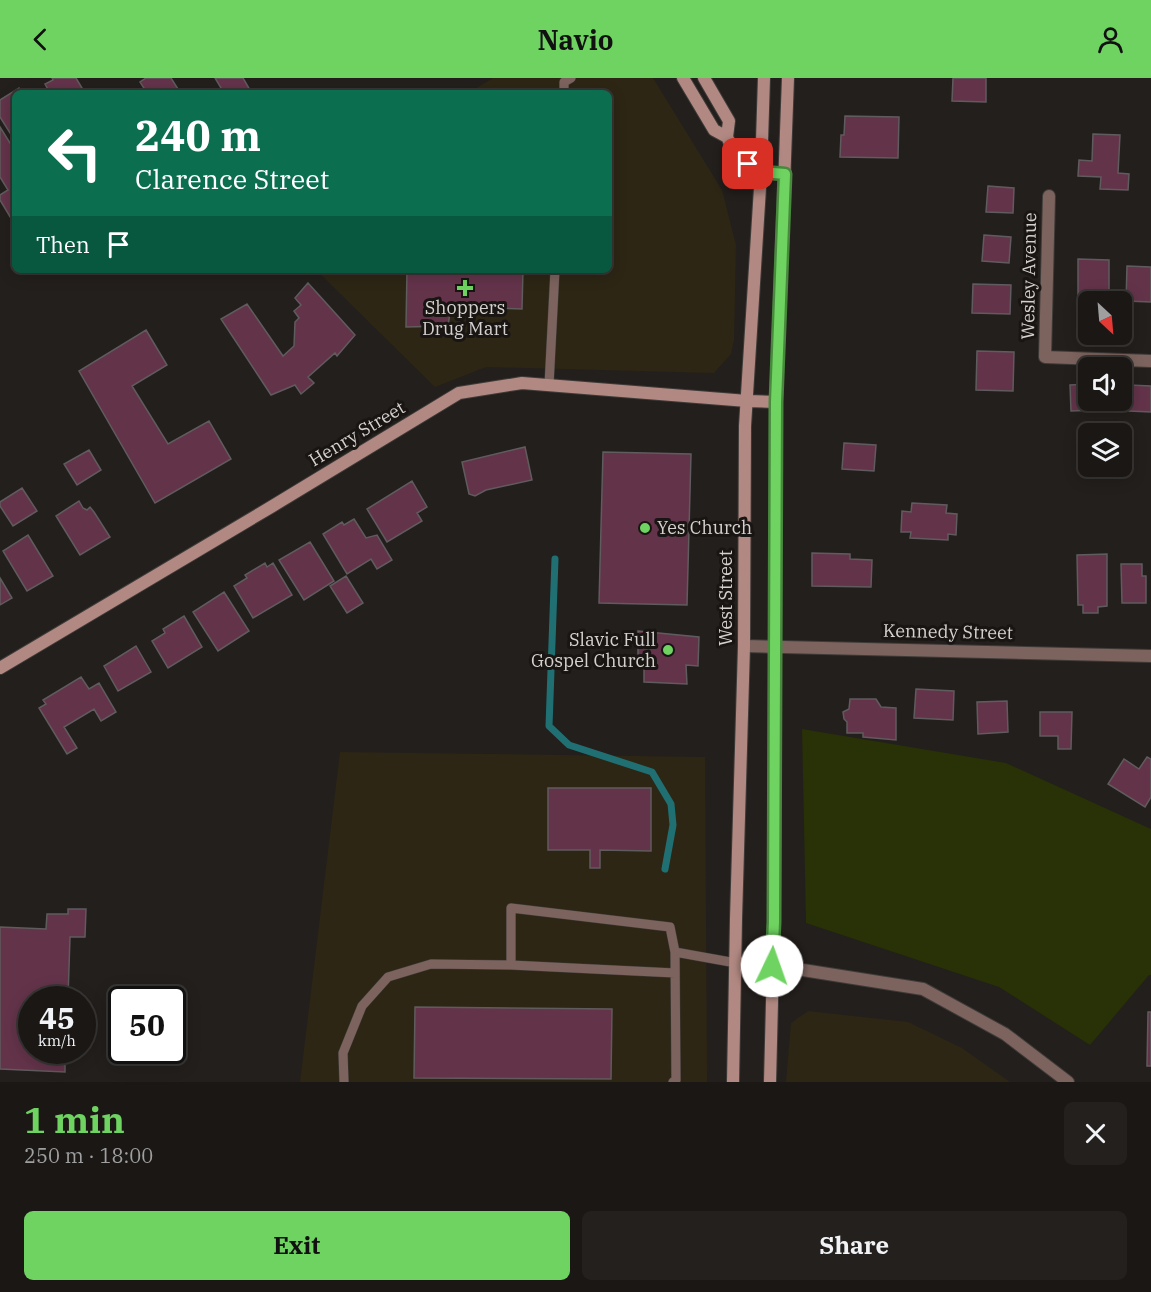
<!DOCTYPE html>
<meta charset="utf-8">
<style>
:root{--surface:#1a1715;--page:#23201e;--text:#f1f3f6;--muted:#9f9fa0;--line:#383634;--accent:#6ed360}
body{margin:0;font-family:"IBM Plex Serif",serif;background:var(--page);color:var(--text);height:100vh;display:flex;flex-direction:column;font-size:22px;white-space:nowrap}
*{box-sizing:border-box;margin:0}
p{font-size:20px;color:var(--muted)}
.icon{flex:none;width:33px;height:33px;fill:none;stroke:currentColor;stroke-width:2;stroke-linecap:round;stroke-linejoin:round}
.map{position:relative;height:1004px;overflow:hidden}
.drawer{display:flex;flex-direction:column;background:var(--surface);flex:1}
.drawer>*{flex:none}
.top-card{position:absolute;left:12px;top:12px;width:600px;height:183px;border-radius:9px;box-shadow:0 3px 15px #0003,0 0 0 2px var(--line);background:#0b6e4f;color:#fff;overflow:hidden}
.needle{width:39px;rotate:154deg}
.fabs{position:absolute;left:1078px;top:213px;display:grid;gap:12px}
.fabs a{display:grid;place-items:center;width:54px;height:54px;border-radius:9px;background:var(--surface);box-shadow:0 3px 15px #0003,0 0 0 2px var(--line);font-size:30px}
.speed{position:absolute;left:18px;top:908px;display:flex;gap:12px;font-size:30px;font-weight:700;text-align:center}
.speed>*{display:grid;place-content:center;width:78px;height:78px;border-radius:50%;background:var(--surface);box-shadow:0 3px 15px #0003,0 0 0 2px var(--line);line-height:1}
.speed small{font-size:15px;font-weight:400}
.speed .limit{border:3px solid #111;border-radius:9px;background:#fff;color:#111}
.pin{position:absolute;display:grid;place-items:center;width:51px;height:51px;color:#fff;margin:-26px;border-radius:12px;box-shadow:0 3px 9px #0006}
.me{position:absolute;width:66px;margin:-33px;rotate:3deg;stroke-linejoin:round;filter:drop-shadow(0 0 4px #0008)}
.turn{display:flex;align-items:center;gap:21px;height:126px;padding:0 24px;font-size:27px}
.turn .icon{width:78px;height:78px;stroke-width:2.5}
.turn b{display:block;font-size:42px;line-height:51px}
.then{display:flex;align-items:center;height:57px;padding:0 24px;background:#0003;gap:12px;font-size:22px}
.round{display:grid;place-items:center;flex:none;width:63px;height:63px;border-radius:9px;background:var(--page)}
.headline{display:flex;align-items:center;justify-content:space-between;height:102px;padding:0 24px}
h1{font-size:36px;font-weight:800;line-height:45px;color:var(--accent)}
.action{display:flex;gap:12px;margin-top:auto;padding:12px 24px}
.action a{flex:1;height:69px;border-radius:9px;background:var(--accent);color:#111;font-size:24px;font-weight:800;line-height:69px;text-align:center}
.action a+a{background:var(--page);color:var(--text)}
header{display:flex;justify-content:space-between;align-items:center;height:78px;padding:0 24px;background:var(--accent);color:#111;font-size:27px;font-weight:800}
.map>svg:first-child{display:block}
</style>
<header><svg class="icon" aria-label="back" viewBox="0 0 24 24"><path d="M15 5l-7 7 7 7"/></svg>Navio<svg class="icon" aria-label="person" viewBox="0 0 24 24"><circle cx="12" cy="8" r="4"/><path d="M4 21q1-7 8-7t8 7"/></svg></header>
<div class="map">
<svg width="1151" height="1004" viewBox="0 0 1151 1004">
<rect width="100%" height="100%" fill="#231f1c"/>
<!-- commercial -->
<path fill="#2d2615" d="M493,0H653L722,112L736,167L734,262L731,276L714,295L486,289L435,309L316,192H609V15H468Z
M340,674L705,679L707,1004H300Z
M808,933L908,944L962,970L1010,1004H786L791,945Z"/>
<!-- green -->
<path fill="#293107" d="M802,651L1006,685L1151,751V897H1149L1090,967L999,909L806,845Z"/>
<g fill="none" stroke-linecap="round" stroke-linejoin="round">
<!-- stream -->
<path stroke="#207073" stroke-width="7" d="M555,481L549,648L569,667L652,694L671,726L673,747L665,791"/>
</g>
<!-- building -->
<path fill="#63334a" stroke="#605b5d" stroke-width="1.5" d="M52,0H76L85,15H50L45,6L53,2Z
M146,0H171L178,11L171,15H147L140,4Z
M215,0H243L250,12L244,15L233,14L224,15Z
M953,0H986V24L952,23Z
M19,10L21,15H15V63L0,39V22Z
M845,38L899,39L898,80L840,79L841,57H844Z
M0,49L15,73V147L0,122V117L8,112L0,99Z
M1093,56L1120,57L1118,95L1129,96L1128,112L1100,111L1101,99L1078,98L1079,82L1092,83Z
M988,108L1014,110L1013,135L986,134Z
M984,157L1011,159L1009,185L982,183Z
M1078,181L1109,182V221H1078Z
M1127,188L1151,189V224L1126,223Z
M407,192H523L522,231L451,228L448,248L406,249Z
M308,205L355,257L337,278L335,275L308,299L314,305L301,316L295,307L271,317L221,241L247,226L283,278L294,268L295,244L299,240L294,233L301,227L295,220Z
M973,206L1011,207L1010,236L972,235Z
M146,252L167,287L132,308L168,366L209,343L231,381L155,425L79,293Z
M977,273L1014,274L1013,313L976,312Z
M1089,306V322H1098L1099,332L1071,333L1070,307Z
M1129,307L1151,308V334L1129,333Z
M844,365L876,367L874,393L842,391Z
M525,369L532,402L486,412L475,418L469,416L462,384Z
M89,372L101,392L77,407L64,386Z
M603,374L691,376L687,527L599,525Z
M412,403L427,429L417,435L422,443L387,464L367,431Z
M22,410L37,433L13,448L0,428V424Z
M79,423L83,430L87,432L90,429L94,434L110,459L80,477L56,438Z
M912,425L947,427L946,435L957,436L956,457L948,456V462L910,460L911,454H901L902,433L911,434Z
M354,441L366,460L377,457L392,482L377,491L371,481L347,496L323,456L342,444L344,447Z
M28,457L53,498L27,513L3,473Z
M310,464L334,503L304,522L279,482Z
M812,475L850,476V481L872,482L871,509L812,508Z
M1107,476V528L1098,529V535H1083V527H1078L1077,477Z
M265,485L267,489L273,485L292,517L253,540L234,508L247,500L245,497Z
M1121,486H1142V498H1146V525H1122Z
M346,498L363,525L347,535L330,508Z
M0,500L12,520L0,527Z
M224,514L249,553L218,573L193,534Z
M184,538L202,569L168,590L152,563L165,555L163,551Z
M638,553L699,559L698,588L686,587L687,606L644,604V586L638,585Z
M136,568L151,594L118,613L104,588Z
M81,599L89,611L99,605L116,634L101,643L94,631L64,649L77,670L67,676L39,630L46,626L43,622Z
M916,611L954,613L953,642L914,640Z
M850,621H876L881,629L896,630V662L863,659V655H847V644L844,641L843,634L849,631Z
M1007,623L1008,654L978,656L977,624Z
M1040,634H1072L1071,671H1058V658H1040Z
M1147,679L1151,681V719L1145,729L1108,706L1124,681L1139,691Z
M548,710H651V773L600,772V790H590V772H548Z
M68,831H86L85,859H70L68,921H32V972H65V994L0,991V849L46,851L47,836H68Z
M415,929L612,931L611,1001L414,1000Z
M1148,934H1151V988H1147Z"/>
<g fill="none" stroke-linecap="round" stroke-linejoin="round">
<!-- service casing -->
<g stroke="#3f3b39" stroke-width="10">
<path id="service" d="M564,15V4L571,0
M549,307L555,192
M675,874L736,885
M511,887L675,895
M344,1004L343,975L362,928L388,899L431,886L511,887V830L670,849L675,874L676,1002L673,1004"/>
</g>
<!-- minor casing -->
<g stroke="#3f3b39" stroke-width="14">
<path id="minor" d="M1049,118L1045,279L1151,283
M744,568L1151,578
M736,885L784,889L923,911L1005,956L1068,1004"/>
</g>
<!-- secondary casing -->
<g stroke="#3f3b39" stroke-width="14">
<path id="secondary" d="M683,0L714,52L727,59
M704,0L729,43L727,59L736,78L761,94L785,97
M0,590L271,429L459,315L522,305L747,323L776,324
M733,1004L736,841L744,568L745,348L761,94L764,0
M770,1004L774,844L776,324L788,0"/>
</g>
<!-- service -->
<use href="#service" stroke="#7c635e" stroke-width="9"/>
<!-- minor -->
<use href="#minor" stroke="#7c635e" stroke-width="12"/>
<!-- secondary -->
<use href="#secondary" stroke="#b18982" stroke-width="12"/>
</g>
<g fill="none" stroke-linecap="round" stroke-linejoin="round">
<!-- route casing -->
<g stroke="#48893e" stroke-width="15">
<path id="route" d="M748,86L761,94L785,96L776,324L774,844L772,888"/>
</g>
<!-- route -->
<use href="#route" stroke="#6ed360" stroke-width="10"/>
</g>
<!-- markers -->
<g fill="#6ed360" stroke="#191513" stroke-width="2">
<path d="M462 201h6v6h6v6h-6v6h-6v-6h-6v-6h6z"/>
<circle cx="645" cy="450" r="6"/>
<circle cx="668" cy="572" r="6"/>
</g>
<g text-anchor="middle" stroke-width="6" stroke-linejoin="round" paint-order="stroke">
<!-- street labels -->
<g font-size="18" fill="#d4d1cf" stroke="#191513">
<text transform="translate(1029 198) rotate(-89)" y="6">Wesley Avenue</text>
<text transform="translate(357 356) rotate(-31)" y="6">Henry Street</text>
<text transform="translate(726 520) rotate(-90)" y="6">West Street</text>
<text transform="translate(948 554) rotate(1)" y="6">Kennedy Street</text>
</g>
<!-- poi labels -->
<g font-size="18" fill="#d4d1cf" stroke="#191513">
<text x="465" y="236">Shoppers<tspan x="465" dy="21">Drug Mart</tspan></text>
<text x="657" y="456" text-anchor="start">Yes Church</text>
<text x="656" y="568" text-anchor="end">Slavic Full<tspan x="656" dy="21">Gospel Church</tspan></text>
</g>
</g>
</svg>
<div class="fabs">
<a><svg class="needle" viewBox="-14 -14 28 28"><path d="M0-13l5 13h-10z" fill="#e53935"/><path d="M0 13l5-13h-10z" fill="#9f9fa0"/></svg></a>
<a><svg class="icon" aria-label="sound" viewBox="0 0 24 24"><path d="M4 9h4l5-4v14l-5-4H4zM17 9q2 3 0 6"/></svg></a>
<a><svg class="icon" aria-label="layers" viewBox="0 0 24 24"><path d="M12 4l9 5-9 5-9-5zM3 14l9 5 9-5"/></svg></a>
</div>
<div class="speed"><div>45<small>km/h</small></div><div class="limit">50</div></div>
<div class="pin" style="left:748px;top:86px;background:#d93025"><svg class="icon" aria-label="arrive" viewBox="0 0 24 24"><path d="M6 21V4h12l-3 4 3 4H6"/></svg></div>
<svg class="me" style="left:772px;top:888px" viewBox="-20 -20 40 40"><circle r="19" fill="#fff"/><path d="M0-13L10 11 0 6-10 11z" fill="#6ed360"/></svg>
<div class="top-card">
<div class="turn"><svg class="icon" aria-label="left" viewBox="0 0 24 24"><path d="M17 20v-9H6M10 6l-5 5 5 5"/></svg><div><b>240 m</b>Clarence Street</div></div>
<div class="then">Then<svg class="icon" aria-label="arrive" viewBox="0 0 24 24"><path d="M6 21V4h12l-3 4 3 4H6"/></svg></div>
</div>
</div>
<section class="drawer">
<div class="headline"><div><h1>1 min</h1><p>250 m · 18:00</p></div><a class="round"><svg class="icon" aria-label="close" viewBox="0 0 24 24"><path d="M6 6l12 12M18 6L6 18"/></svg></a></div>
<div class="action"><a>Exit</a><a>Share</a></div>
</section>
